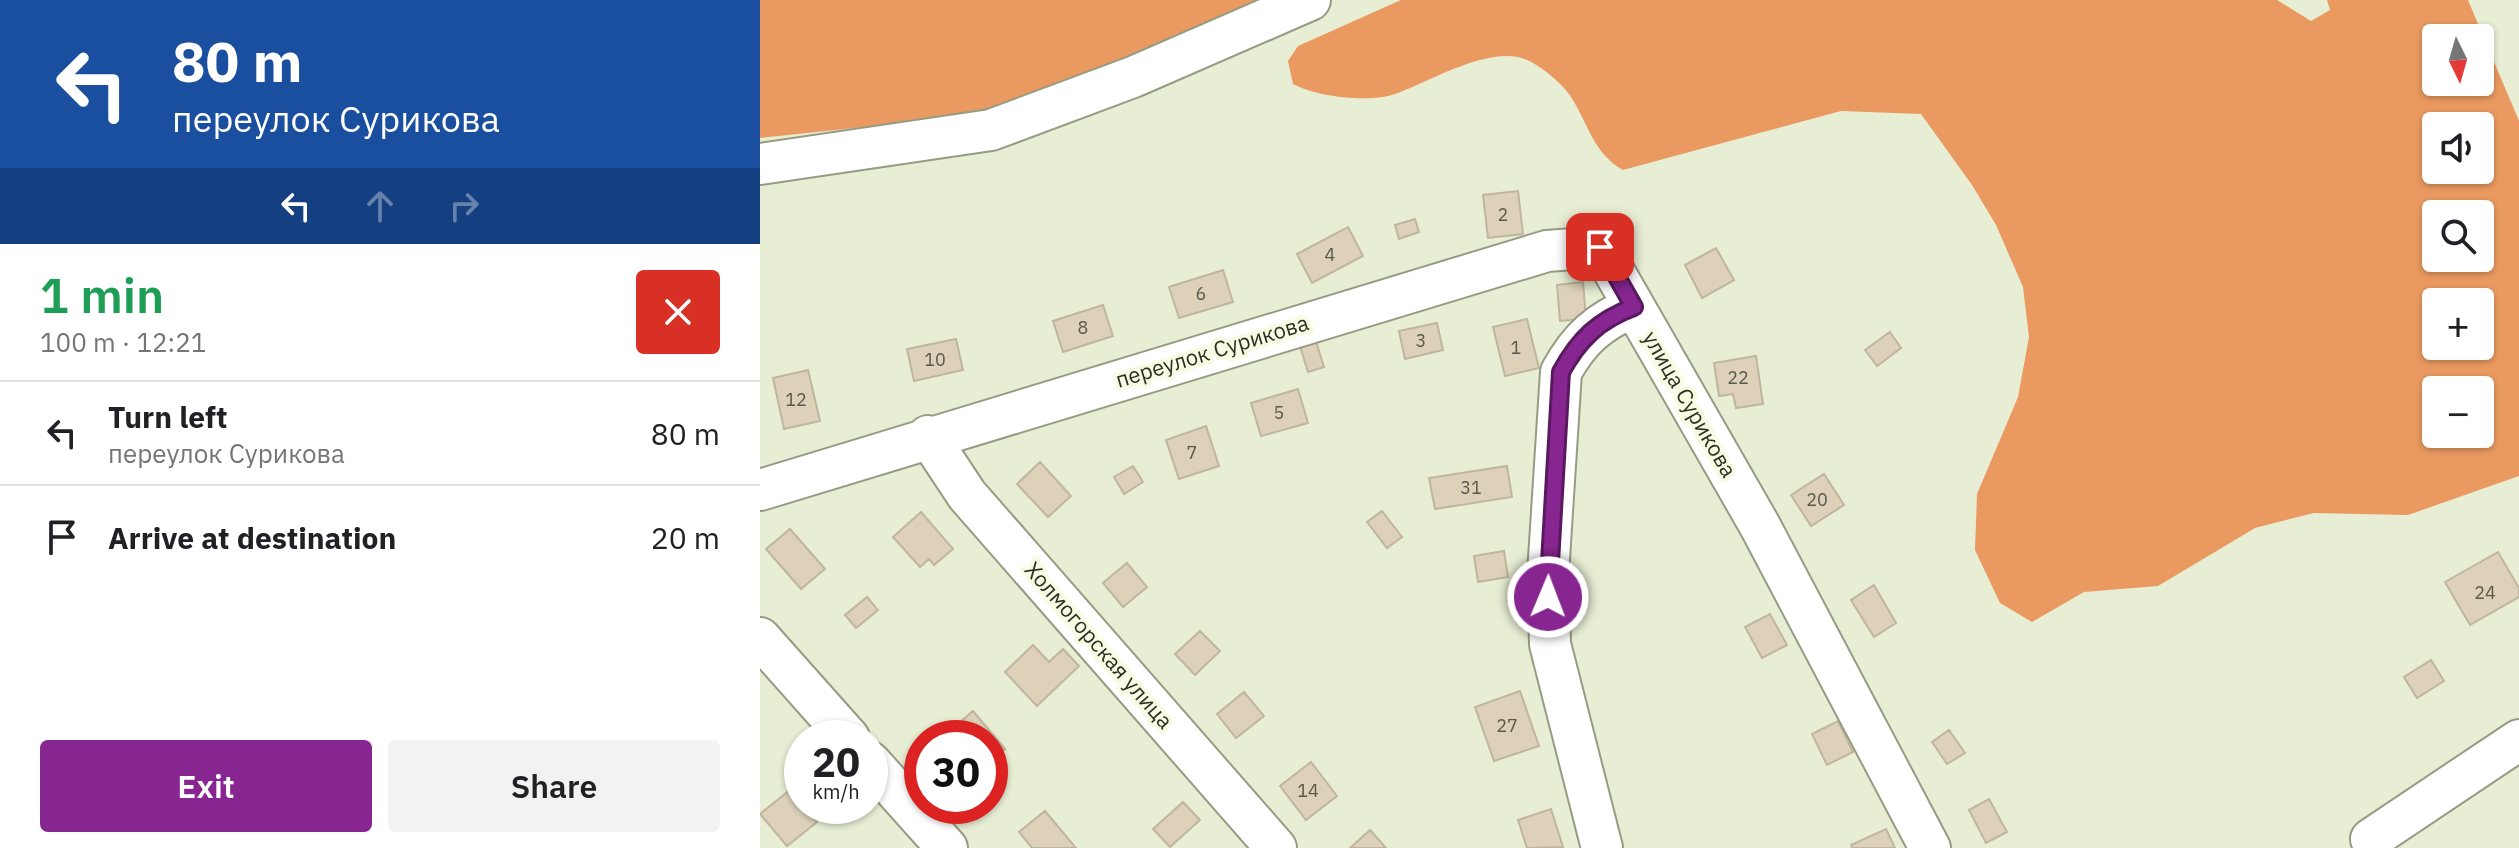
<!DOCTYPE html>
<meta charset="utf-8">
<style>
:root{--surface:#fff;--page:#f2f2f2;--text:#202124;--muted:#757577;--line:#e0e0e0;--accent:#872690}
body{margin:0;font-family:"IBM Plex Sans",sans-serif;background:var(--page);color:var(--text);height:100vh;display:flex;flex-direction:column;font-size:30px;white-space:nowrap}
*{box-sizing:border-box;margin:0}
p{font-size:26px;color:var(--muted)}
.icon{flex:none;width:44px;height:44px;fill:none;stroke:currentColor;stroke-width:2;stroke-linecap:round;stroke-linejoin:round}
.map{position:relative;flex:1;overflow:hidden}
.side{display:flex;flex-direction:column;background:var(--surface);width:760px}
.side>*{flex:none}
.guide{background:#1a4fa0;color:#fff;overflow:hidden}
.needle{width:52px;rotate:175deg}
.buttons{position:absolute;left:1662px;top:24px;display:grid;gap:16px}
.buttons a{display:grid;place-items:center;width:72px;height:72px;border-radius:8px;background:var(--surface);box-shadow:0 2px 6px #0004;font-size:40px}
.speed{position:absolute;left:24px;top:720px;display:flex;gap:16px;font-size:40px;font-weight:700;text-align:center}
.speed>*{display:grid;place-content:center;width:104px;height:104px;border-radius:50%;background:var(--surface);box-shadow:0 2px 6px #0004;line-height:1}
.speed small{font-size:20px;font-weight:400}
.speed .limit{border:12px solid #d22;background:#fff;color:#111}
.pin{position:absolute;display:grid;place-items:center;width:68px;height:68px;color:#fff;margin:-34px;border-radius:16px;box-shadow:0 4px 12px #0006}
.me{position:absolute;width:88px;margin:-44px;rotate:1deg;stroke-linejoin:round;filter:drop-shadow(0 0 6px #0008)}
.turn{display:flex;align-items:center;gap:28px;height:168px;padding:0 40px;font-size:36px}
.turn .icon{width:104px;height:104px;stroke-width:2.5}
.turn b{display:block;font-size:56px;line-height:68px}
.lanes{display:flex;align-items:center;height:76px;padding:0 40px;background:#0003;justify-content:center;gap:40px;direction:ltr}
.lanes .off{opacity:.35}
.round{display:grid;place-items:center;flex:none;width:84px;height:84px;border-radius:8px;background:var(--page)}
.summary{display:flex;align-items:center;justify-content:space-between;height:136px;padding:0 40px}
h1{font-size:48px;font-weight:600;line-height:60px;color:#1e9e55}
.action{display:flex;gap:16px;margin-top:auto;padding:16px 40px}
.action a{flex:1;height:92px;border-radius:8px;background:var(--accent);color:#fff;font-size:32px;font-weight:600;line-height:92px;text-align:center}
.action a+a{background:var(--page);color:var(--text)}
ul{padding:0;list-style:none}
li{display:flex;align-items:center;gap:24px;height:104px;padding:0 40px;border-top:2px solid var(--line)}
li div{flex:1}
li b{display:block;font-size:30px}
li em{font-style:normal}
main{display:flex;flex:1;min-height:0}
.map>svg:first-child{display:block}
</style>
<main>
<section class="side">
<div class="guide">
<div class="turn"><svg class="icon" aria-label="left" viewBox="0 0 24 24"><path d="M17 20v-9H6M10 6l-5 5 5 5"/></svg><div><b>80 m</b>переулок Сурикова</div></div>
<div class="lanes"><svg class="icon" aria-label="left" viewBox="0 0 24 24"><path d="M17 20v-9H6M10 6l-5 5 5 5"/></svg><svg class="icon off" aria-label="ahead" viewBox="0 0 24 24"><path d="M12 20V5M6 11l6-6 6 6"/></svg><svg class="icon off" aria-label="right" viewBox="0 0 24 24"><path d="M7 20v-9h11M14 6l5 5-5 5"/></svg></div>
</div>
<div class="summary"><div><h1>1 min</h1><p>100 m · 12:21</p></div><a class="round" style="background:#d93025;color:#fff"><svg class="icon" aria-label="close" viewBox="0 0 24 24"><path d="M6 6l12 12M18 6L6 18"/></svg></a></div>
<ul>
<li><svg class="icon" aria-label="left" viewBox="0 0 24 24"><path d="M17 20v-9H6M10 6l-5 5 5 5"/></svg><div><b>Turn left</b><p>переулок Сурикова</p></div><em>80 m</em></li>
<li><svg class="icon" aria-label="arrive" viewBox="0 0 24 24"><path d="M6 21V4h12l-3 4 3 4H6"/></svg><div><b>Arrive at destination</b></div><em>20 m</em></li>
</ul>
<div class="action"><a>Exit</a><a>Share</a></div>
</section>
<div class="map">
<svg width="1759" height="848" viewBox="0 0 1759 848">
<rect width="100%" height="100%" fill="#e8eed4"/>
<!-- forest -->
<path fill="#ea9a60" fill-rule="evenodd" d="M0,0H501L362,60L218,115L0,138Z
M641,0H1517L1551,21L1570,10L1567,0H1708L1759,121V476L1648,515L1554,513L1495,528L1398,586L1324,592L1272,622L1240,603L1215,550L1217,494L1258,397L1269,337L1263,287L1236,225L1212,185L1161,114L1081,111L863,170C833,153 829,125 811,97C804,85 782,67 769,61C734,42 669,82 635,94C609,103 557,97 533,84L528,61L538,46ZM1676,38H1720V82H1676ZM1676,126H1720V170H1676ZM1676,214H1720V258H1676ZM1676,302H1720V346H1676ZM1676,390H1720V434H1676Z"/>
<!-- building -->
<path fill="#ddd2b9" stroke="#c0b59d" stroke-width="2" d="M758,191L763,234L728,238L723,195Z
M655,219L659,232L639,239L635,225Z
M588,227L603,256L552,283L537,254Z
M956,248L974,280L942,298L925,265Z
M463,270L473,302L419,318L409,287Z
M823,282L826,319L800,321L797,285Z
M343,305L353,336L303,352L293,321Z
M767,319L779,368L745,376L733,327Z
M677,323L683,350L645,359L639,331Z
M1130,332L1141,348L1117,366L1105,350Z
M555,338L564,367L548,372L539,343Z
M196,339L203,370L154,381L147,349Z
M996,356L1003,404L976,408L973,394L959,396L954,363Z
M48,370L60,421L24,429L13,378Z
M538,389L548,423L501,436L491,403Z
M446,426L459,466L419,479L406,440Z
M280,462L311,496L288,517L257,484Z
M373,466L383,482L364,494L354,477Z
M747,466L752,497L675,509L669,478Z
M1064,474L1084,505L1051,526L1031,495Z
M622,511L642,537L627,548L607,522Z
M161,512L193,549L174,565L169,559L160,567L133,537Z
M30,529L65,569L41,589L6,549Z
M744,551L748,577L718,582L714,556Z
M1738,552L1759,588V597L1710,625L1685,582Z
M367,563L387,587L363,607L343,583Z
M1114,585L1136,623L1114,637L1091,600Z
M107,597L118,610L96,628L85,615Z
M1010,614L1027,645L1002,658L985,627Z
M440,631L460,651L435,675L415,654Z
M273,645L289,662L303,649L319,666L277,706L245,672Z
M1671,660L1684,681L1657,698L1644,677Z
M760,691L779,746L734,761L715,707Z
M484,692L504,716L476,738L457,714Z
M213,711L245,749L230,761V738H188L185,735Z
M1078,721L1093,752L1067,765L1052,734Z
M1189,730L1205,753L1187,764L1172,742Z
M551,762L577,796L546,820L520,786Z
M30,790L57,822L27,846L0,814Z
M1229,799L1247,832L1226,843L1209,810Z
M423,802L440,820L410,847L393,829Z
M791,809L803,847L767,848L758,820Z
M285,811L316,848H272L259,832Z
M1126,829L1135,848H1092L1091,845Z
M610,830L626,848H590Z"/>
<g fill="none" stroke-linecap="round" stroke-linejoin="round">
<!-- minor casing -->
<g stroke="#969b83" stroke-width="44">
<path id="minor" d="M0,164L231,130L373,77L550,0
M168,436L207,495L516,848
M0,490L787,251L840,247L1000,526L1170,848
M0,638L89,738
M110,762L187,848
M1611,839L1759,740
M842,848L790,644L788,574L801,372C819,339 839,321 874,307"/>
</g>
<!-- minor -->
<use href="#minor" stroke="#fff" stroke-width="40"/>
</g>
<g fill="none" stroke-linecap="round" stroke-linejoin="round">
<!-- route casing -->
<g stroke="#58195e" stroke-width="20">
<path id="route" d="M788,597L801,372C819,339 839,320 874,307L840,247"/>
</g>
<!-- route -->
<use href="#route" stroke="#872690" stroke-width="14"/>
</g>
<g text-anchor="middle" stroke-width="8" stroke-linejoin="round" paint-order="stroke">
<!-- number labels -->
<g font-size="18" fill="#59584a">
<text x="743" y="221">2</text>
<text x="570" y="261">4</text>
<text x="441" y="300">6</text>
<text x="323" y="334">8</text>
<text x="661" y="347">3</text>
<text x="756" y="354">1</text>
<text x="175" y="366">10</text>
<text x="978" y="384">22</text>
<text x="36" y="406">12</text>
<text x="519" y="419">5</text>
<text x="432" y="459">7</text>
<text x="711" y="494">31</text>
<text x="1057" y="506">20</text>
<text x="1725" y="599">24</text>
<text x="747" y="732">27</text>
<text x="548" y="797">14</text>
</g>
<!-- street labels -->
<g font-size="22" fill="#2d2f25" stroke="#f6fce1">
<text transform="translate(452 351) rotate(-17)" y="8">переулок Сурикова</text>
<text transform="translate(930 404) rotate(60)" y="8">улица Сурикова</text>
<text transform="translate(339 645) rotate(49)" y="8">Холмогорская улица</text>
</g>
</g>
</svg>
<div class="buttons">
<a><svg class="needle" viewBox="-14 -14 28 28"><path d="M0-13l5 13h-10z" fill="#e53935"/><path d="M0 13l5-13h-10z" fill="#757577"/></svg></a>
<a><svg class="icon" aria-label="sound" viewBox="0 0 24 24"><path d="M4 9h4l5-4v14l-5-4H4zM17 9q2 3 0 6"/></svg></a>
<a><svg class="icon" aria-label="search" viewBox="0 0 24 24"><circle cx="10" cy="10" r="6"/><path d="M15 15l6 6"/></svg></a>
<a>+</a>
<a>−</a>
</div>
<div class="speed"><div>20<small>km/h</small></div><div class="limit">30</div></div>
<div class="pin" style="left:840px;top:247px;background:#d93025"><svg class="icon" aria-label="arrive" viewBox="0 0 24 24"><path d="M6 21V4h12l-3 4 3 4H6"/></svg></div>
<svg class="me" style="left:788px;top:597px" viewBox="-20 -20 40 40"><circle r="17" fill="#872690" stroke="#fff" stroke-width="3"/><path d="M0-11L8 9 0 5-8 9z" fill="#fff"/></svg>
</div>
</main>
